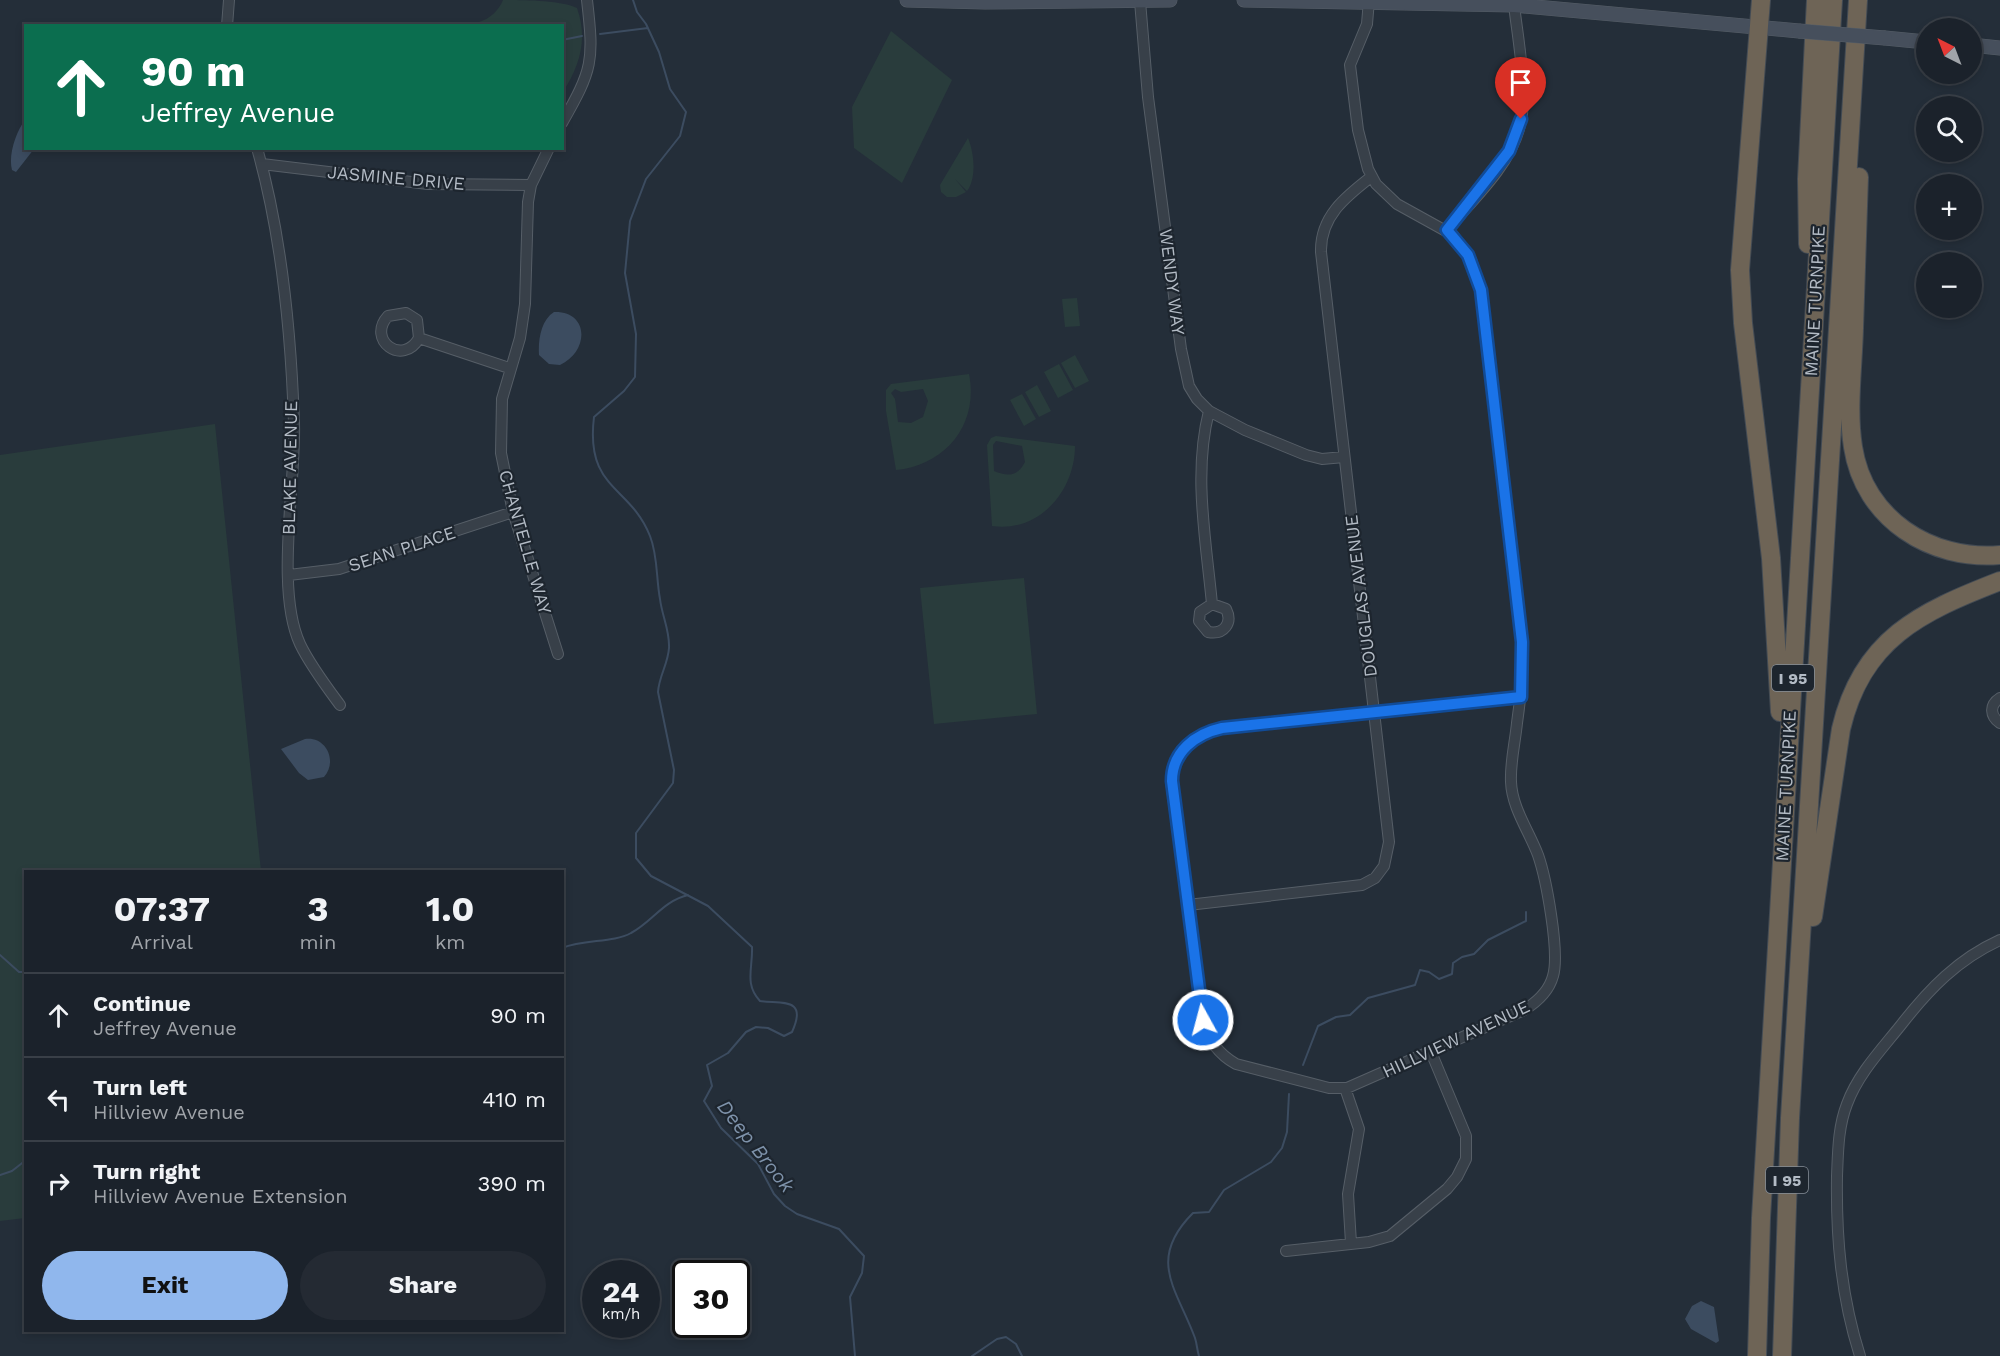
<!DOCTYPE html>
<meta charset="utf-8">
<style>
:root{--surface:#1b222b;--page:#242a33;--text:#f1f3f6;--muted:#a0a4a9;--line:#393f47;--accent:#90b7ed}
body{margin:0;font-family:"Work Sans",sans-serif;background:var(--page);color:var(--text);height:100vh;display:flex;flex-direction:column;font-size:22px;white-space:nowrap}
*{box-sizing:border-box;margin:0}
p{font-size:20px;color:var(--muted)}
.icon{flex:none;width:33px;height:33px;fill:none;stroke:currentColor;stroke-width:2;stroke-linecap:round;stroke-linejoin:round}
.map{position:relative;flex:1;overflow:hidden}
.sheet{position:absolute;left:24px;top:870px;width:540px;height:462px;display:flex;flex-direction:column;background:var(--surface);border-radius:0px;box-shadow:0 3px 9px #0003,0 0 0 2px var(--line)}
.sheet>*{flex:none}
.top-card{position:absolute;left:24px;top:24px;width:540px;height:126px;border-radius:0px;box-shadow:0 3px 9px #0003,0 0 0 2px var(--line);background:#0b6e4f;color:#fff;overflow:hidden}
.needle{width:39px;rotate:318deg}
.tools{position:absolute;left:1916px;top:18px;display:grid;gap:12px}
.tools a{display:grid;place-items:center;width:66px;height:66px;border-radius:50%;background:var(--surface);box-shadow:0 3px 9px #0003,0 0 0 2px var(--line);font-size:30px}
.speed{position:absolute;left:582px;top:1260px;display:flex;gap:12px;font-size:30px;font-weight:700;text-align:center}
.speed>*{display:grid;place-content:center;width:78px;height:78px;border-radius:50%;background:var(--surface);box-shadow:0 3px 9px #0003,0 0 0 2px var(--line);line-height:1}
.speed small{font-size:15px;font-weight:400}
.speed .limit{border:3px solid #111;border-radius:9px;background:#fff;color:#111}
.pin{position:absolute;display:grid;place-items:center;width:51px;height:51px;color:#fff;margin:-62px -26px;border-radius:50% 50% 50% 0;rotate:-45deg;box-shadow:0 0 6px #0007}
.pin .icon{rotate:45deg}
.me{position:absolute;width:66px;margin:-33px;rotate:353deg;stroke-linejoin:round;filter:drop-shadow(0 0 4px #0008)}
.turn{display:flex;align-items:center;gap:21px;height:126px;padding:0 18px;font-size:27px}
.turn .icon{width:78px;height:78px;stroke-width:2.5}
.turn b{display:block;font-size:42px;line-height:51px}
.eta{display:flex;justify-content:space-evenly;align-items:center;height:102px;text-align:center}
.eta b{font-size:36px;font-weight:700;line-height:42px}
.button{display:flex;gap:12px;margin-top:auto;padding:12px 18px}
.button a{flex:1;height:69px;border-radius:36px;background:var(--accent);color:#111;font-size:24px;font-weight:700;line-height:69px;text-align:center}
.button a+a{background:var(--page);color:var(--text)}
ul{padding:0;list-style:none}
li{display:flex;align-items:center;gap:18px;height:84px;padding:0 18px;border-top:2px solid var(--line)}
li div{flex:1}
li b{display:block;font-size:22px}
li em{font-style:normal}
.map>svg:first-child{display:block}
</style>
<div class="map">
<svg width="2000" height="1356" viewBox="0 0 2000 1356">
<rect width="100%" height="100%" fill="#242e39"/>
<!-- green -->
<path fill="#293c3c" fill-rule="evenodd" d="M503,0C522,0 561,0 577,8C588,39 580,65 563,92L562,26L479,25V22C490,19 499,10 503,0Z
M891,31L952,80L902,183L854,148L852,107Z
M968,138C974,152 977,178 967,191L955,179L966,192L956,197H947L941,192L940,185Z
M1077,298L1080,326L1065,327L1062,299Z
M1075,355L1089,381L1075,388L1061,363Z
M1059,364L1073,390L1058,398L1044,372Z
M969,374C979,424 946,465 896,470L886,411V390L891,384ZM895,389L901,392L923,389L928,401L923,417L911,423L898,422L895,399L891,393Z
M1037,385L1051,411L1039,417L1025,392Z
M1022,394L1036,419L1024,426L1010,400Z
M215,424L261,871L26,872L25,1218L0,1221V455Z
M996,436L1075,446C1075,490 1040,533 992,526L987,445L991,438ZM996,441L1022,446L1025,462C1018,476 1008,477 994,471L993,445Z
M1024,578L1037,714L934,724L920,588Z"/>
<!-- water -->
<path fill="#3c4c60" d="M25,120L26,148L34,149L16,172L12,170C8,155 16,132 25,120Z
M554,312C590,311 589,352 560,365L549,364L539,355C538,340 541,320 554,312Z
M305,739C326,736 338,761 324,777L308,780L299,773L281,749Z
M1701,1301L1714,1307L1719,1341L1716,1343L1691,1329L1685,1319L1692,1306Z"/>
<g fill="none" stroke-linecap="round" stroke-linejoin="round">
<!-- stream -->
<path stroke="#3c4c60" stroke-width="2" d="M633,0L637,12L646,24L659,52L670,89L686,112L680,136L646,179L630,221L625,273L636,334L635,377L624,391L594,417C585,490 630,485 650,536C658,556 656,578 660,599C662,616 670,631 669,648C668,664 659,676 658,692L674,770L673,783L636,833V858L651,876L708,906L752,947C753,968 744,984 760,1001C782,1004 808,997 792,1032L784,1036L768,1028L756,1027L746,1032L728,1053L707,1065L712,1086L704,1101L721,1128L758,1164L774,1194L785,1206L797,1214L839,1229L864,1256L862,1273L850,1297L855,1356
M600,34L648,28
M562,40L582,36
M562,948C585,939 613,943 631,933C652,922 663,901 688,895
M0,955L19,972H26
M1303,1065L1318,1026L1336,1017L1350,1015L1368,998L1415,985L1420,970L1429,972L1439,979L1452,974L1453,963L1462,957L1474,954L1488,940L1526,921V912
M0,1175L12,1171L26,1160
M972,1356L997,1339L1006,1337L1016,1344L1022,1356
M1199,1356C1197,1350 1197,1344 1195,1338C1177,1289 1146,1260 1193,1213L1209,1212L1224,1190L1271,1162L1282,1148L1287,1132L1289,1094"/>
<!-- minor casing -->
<g stroke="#565e67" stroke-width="12">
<path id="minor" d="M1369,0L1367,24L1350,65L1358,130L1368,169L1376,184L1397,204L1453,235L1471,260L1481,290L1522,642C1523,669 1521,696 1517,723C1515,743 1510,763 1511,782C1512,808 1529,831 1538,855C1546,878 1560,952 1553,976C1549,991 1537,1002 1524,1010L1347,1088H1329L1236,1064C1218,1054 1208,1040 1203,1020L1171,781C1172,752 1195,734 1222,728L1521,697
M1140,1L1148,97L1181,349L1189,386L1197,399L1209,411L1245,430L1306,455L1322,459L1344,457
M227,26L229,0
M562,123C593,69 594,61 587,0
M257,148C282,236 291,332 294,423C296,483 275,590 300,644C310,665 326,686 340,705
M549,148L531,185L528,202L525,304L520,338L502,399L501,453L513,512L558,654
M262,164L428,184L531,185
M1447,230C1472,200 1508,168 1519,129C1529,96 1518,40 1514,5
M419,338C403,367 366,340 388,316L406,313L417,320L419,338L509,368
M1209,411C1193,474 1206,540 1212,604L1200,612L1199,621L1208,632C1224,635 1233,623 1226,609L1212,604
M289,575L339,569L513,512
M2000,698C1989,705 1990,716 2000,723
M1188,905L1362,885L1375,878L1384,866L1389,842L1321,252C1320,217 1345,197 1371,177
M1345,1088L1359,1129L1348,1194L1351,1243
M1286,1251L1369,1242L1390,1236L1447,1189L1457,1177L1466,1159V1136L1431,1052
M1860,1356C1841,1296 1836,1238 1837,1176C1838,1152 1838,1127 1847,1104C1858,1074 1881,1050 1901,1025C1929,989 1958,959 2000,940"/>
</g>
<!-- secondary casing -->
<g stroke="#565e67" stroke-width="15">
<path id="secondary" d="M907,0L985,2L1170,0
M1244,0L1514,5L1799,31
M1885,38L1926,42
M1971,45L2000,48"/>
</g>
<!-- motorway casing -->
<g stroke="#434b54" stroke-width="20">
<path id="motorway" d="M1761,0L1740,270L1743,323L1771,558L1780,712
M1859,177C1857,227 1856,277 1854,328C1853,367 1847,409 1853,447C1864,519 1931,561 2000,555
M1808,244L1807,179L1816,0
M1813,917L1841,729C1862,639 1920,612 2000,581
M1757,1356L1761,1218L1833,0
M1782,1356L1790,1118L1858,0"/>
</g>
<!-- minor -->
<use href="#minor" stroke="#384049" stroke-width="10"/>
<!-- secondary -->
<use href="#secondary" stroke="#464f5c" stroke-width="14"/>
<!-- motorway -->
<use href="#motorway" stroke="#6e6456" stroke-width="18"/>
<!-- secondary-bridge casing -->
<g stroke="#565e67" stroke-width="15" stroke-linecap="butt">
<path id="secondary-bridge" d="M1799,31L1885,38"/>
</g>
<!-- secondary-bridge -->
<use href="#secondary-bridge" stroke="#464f5c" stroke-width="14"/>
</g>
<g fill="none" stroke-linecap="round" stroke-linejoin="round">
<!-- route casing -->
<g stroke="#114b97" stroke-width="15">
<path id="route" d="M1203,1020L1172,781C1172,752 1195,734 1222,728L1521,697L1522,642L1481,290L1468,255L1447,230L1509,151L1521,119"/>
</g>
<!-- route -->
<use href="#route" stroke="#1a73e8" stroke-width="10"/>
</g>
<g text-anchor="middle" stroke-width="4.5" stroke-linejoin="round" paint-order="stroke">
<!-- shield labels -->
<g fill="#1d252e" stroke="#868e98" stroke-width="1.5">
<rect x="1772" y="665" width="42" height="26" rx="4.5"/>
<rect x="1766" y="1167" width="42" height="26" rx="4.5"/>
</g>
<g font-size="16" font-weight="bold" fill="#b3bbc5">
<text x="1793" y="684">I 95</text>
<text x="1787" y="1186">I 95</text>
</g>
<!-- street labels -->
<g font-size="18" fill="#b3bbc5" stroke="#1d252e">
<text transform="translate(396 178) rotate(5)" y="6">JASMINE DRIVE</text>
<text transform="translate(1172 282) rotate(83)" y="6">WENDY WAY</text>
<text transform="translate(1815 301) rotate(-87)" y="6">MAINE TURNPIKE</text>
<text transform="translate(290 468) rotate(-89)" y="6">BLAKE AVENUE</text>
<text transform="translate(525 542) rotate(74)" y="6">CHANTELLE WAY</text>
<text transform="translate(402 549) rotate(-18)" y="6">SEAN PLACE</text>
<text transform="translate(1361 596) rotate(-97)" y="6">DOUGLAS AVENUE</text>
<text transform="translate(1786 786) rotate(-87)" y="6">MAINE TURNPIKE</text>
<text transform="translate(1456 1039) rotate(-25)" y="6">HILLVIEW AVENUE</text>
</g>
<!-- water labels -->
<g font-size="20" font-style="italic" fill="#7e92aa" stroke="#1d252e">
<text transform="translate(756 1146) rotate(52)" y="7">Deep Brook</text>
</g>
</g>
</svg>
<div class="tools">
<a><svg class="needle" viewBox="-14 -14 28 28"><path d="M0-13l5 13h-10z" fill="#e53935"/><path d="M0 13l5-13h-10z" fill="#a0a4a9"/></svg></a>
<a><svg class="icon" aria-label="search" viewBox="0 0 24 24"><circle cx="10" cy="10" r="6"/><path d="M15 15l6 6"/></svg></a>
<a>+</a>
<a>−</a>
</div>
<div class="speed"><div>24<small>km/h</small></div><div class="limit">30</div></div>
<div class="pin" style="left:1521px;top:119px;background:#d93025"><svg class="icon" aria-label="arrive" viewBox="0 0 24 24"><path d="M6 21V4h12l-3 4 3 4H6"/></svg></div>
<svg class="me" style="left:1203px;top:1020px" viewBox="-20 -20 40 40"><circle r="17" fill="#1a73e8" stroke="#fff" stroke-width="3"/><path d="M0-11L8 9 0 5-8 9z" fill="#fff"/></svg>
<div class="top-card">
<div class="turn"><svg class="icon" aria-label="ahead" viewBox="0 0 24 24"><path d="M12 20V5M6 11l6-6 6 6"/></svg><div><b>90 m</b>Jeffrey Avenue</div></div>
</div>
<section class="sheet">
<div class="eta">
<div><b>07:37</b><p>Arrival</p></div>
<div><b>3</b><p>min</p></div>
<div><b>1.0</b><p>km</p></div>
</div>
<ul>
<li><svg class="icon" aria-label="ahead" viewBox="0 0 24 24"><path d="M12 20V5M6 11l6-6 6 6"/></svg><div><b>Continue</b><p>Jeffrey Avenue</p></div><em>90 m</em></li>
<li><svg class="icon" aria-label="left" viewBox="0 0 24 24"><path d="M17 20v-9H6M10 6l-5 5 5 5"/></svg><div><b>Turn left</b><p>Hillview Avenue</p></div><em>410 m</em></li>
<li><svg class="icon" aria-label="right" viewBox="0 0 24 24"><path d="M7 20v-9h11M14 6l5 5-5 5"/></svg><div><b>Turn right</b><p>Hillview Avenue Extension</p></div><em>390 m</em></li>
</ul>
<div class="button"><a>Exit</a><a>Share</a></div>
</section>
</div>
